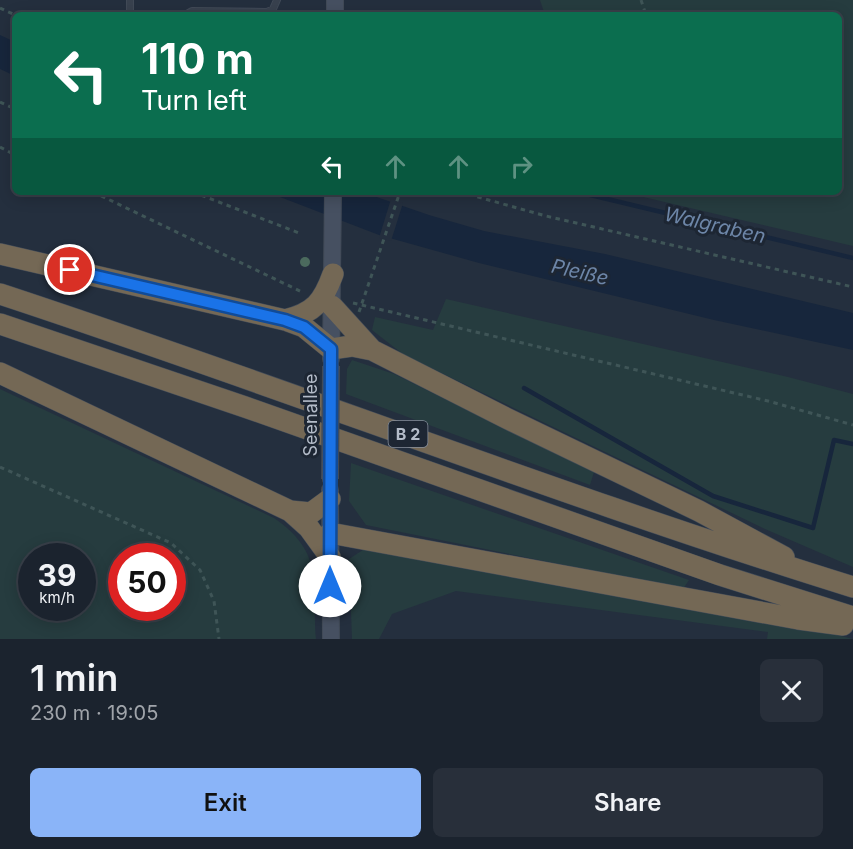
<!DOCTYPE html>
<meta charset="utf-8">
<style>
:root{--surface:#1b232e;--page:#282f3a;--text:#f1f3f6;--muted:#a0a4aa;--line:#39404a;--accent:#8ab4f8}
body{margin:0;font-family:Inter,sans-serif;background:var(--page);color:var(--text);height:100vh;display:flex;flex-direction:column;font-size:22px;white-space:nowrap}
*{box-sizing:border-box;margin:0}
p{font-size:20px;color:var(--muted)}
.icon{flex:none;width:33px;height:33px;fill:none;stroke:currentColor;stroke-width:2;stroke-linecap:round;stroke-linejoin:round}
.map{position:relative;height:639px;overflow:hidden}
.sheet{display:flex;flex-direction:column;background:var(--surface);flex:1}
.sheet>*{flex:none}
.guide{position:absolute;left:12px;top:12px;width:830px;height:183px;border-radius:9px;box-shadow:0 3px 15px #0003,0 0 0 2px var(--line);background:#0b6e4f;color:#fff;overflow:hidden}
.speed{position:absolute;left:18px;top:543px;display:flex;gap:12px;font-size:30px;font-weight:700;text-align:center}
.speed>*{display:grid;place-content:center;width:78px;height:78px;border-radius:50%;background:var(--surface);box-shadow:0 3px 15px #0003,0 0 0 2px var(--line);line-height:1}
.speed small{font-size:15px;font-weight:400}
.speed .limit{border:9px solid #d22;background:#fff;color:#111}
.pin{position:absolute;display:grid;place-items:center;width:51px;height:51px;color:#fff;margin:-26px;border:3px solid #fff;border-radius:50%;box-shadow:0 2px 6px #0007}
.me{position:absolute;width:66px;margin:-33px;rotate:0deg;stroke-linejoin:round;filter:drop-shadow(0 0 4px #0008)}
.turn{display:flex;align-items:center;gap:21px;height:126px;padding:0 30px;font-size:27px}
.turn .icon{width:78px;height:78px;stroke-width:2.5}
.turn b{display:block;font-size:42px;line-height:51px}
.lanes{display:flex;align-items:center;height:57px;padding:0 30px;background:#0003;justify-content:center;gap:30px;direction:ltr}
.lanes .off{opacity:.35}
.round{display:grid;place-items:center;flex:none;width:63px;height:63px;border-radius:9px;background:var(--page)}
.summary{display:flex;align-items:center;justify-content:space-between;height:102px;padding:0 30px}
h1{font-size:36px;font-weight:600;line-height:45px}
.button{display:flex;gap:12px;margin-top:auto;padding:12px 30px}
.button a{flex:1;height:69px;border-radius:9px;background:var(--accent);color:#111;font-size:24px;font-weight:600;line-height:69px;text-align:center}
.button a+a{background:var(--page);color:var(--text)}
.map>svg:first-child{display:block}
</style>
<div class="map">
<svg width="853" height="639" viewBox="0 0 853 639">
<rect width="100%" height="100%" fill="#242f3e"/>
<!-- green -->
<path fill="#263c3f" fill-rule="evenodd" d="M540,0H853V246L622,192H838V15H545Z
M446,299L788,377L853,394V567L765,529L404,355L372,330L375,317L433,330Z
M352,360L394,374L594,472L590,485L346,394L347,369Z
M0,389L274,518C325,553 312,584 316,639H0ZM32,556H82V608H32ZM122,556H172V608H122Z
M351,463L689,580L683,589L366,525L349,501Z
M366,548L825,632L853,639H767L768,632L456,591L392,614L379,639H352L349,559Z"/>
<!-- water -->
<path fill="#17263c" d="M0,35L15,42V76L0,69Z
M267,192H362L429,215L484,231L605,254L853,313V350L714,320L479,263L379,235Z"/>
<!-- pier -->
<path fill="#242f3e" d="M391,199L403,203L391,241L379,238Z"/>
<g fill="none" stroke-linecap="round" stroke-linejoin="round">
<!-- stream -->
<path stroke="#17263c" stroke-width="4.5" d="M578,192L853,258
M524,388L713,496L813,528L834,440L853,444"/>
<!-- lane casing -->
<g stroke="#414a57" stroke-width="8">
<path id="lane" d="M130,0V12L134,15
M185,15L192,11L267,12L273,9L277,0"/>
</g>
<!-- secondary casing -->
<g stroke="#414a57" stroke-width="18">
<path id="secondary" d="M335,15V0
M331,359L333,192
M330,490L331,639"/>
</g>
<!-- highway casing -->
<g stroke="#434c59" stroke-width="22">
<path id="highway" d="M0,254L285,320L304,327L331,349L352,346L372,350L506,418L699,511L784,557
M0,294C286,388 566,498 853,587
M332,306L372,350
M285,320C314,313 323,302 333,274
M0,324L245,407L720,575L853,617
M0,373L290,511L309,528L330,557
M290,511L311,513L330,499
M330,533L798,619L843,625"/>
</g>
<!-- path -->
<path stroke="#3f5557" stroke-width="3" stroke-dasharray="4.5 4.5" stroke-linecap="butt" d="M641,0L646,15
M0,8L15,15
M0,102L15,109
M0,147L15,155
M93,192L302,292
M193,192L299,233
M460,192L546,216L853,287
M709,192L710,194
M353,303L768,401L853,425
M359,312L400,192
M0,467L171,543L200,570L214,601L219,639"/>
<!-- lane -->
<use href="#lane" stroke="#38414e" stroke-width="6"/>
<!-- secondary -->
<use href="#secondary" stroke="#465061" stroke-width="16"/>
<!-- highway -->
<use href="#highway" stroke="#746855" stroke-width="21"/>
<!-- secondary-bridge casing -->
<g stroke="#414a57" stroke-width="18" stroke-linecap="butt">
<path id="secondary-bridge" d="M330,479L331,366"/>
</g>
<!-- secondary-bridge -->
<use href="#secondary-bridge" stroke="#465061" stroke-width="16"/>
</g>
<!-- trees -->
<circle fill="#4b6a5d" cx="305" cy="262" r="5"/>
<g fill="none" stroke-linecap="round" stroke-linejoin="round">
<!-- route casing -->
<g stroke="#114b97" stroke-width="15">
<path id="route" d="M70,270L285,320L304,327L331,349L330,586"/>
</g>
<!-- route -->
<use href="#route" stroke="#1a73e8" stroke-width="10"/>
</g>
<g text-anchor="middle" stroke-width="6" stroke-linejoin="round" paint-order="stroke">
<!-- shield labels -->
<rect fill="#1d2633" stroke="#878f9c" stroke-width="1.5" x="388.5" y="421" width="39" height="26" rx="4.5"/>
<g font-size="16" font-weight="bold" fill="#b4bcc9">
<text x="408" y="440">B 2</text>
</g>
<!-- street labels -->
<g font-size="18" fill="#b4bcc9" stroke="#1d2633">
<text transform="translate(311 415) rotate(-90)" y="6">Seenallee</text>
</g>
<!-- water labels -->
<g font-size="20" font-style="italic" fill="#6d86a8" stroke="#1d2633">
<text transform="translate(715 225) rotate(13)" y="7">Walgraben</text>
<text transform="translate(580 272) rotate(13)" y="7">Pleiße</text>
</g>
</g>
</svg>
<div class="speed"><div>39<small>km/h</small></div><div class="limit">50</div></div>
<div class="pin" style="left:70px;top:270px;background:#d93025"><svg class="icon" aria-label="arrive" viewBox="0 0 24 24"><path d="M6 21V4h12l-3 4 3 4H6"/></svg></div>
<svg class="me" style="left:330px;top:586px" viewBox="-20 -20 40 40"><circle r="19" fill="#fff"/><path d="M0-13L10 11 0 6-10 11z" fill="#1a73e8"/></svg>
<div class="guide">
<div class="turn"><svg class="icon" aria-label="left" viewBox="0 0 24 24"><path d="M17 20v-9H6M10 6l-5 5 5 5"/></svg><div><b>110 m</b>Turn left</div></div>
<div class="lanes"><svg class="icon" aria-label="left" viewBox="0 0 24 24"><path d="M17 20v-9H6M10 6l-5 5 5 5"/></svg><svg class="icon off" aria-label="ahead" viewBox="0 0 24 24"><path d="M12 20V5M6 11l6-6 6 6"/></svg><svg class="icon off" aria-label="ahead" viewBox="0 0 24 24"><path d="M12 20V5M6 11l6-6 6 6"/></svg><svg class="icon off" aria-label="right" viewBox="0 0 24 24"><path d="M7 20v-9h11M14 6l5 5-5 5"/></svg></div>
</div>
</div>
<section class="sheet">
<div class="summary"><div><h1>1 min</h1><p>230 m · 19:05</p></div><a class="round"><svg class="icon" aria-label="close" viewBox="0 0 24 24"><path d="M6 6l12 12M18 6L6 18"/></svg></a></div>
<div class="button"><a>Exit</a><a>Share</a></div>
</section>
